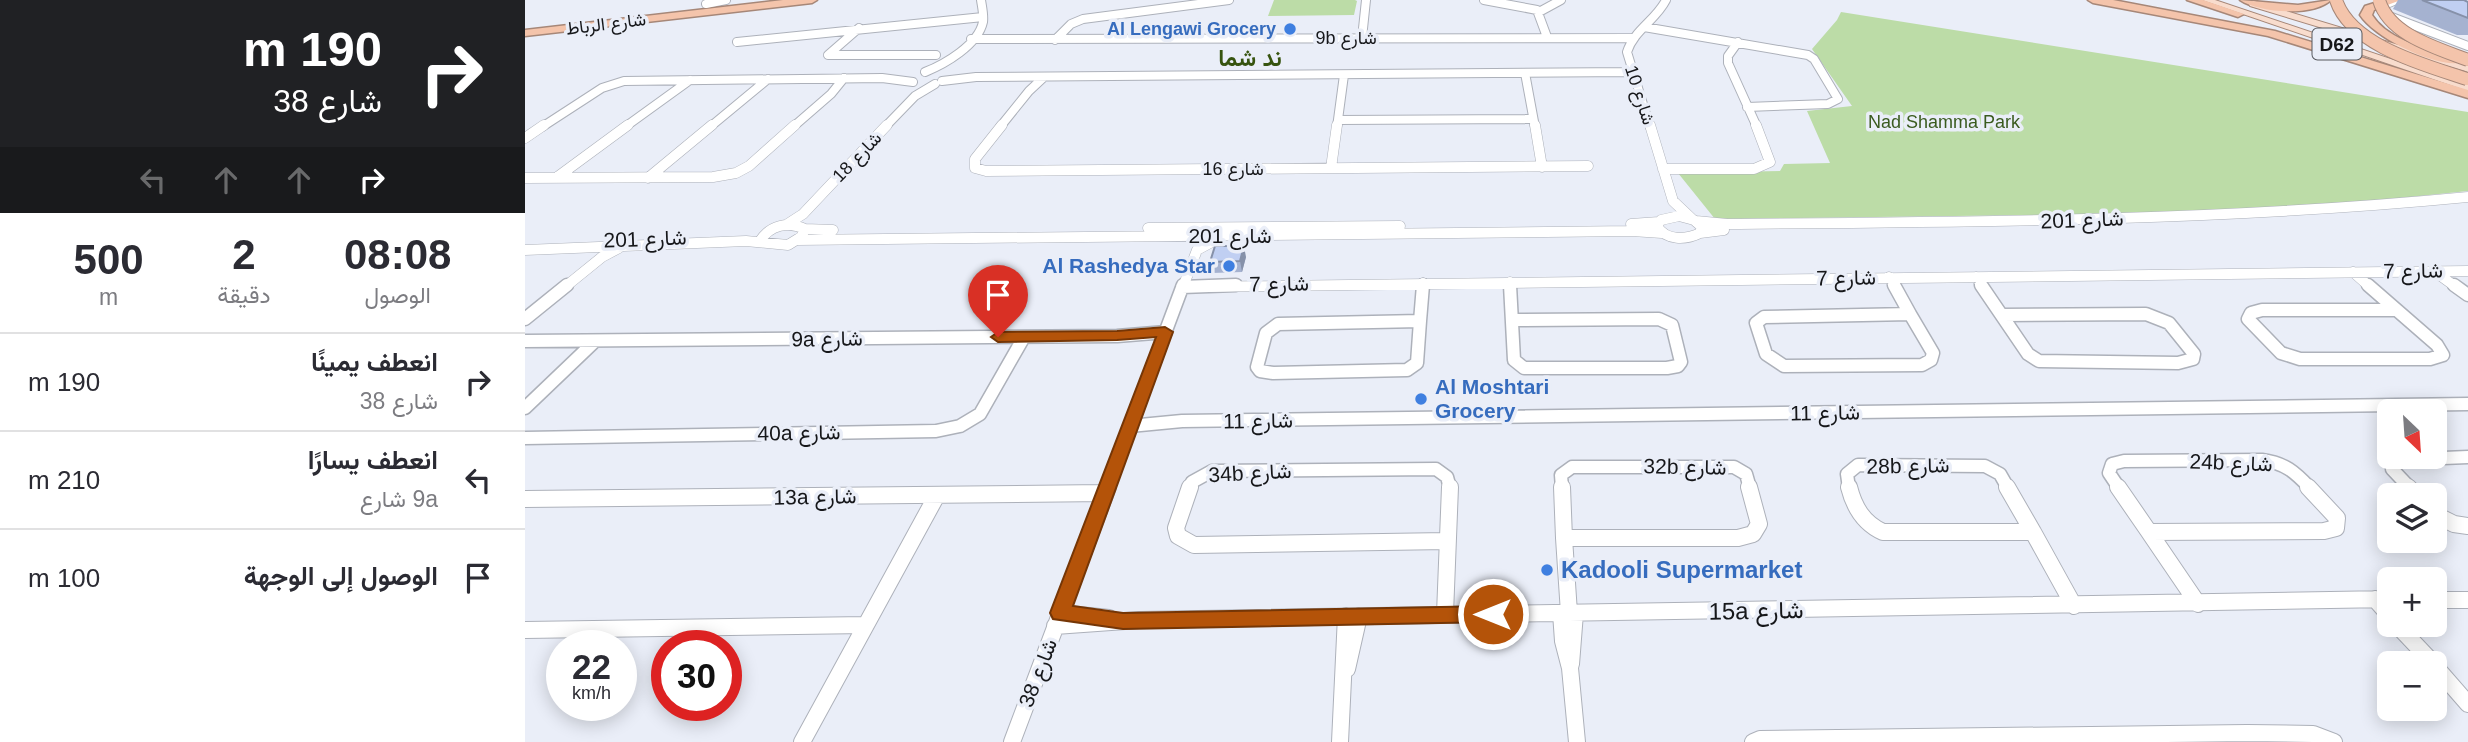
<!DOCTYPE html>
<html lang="ar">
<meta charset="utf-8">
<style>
:root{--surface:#fff;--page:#f7f7f7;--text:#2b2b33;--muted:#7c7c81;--line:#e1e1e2}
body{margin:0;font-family:Arial,Vazirmatn,sans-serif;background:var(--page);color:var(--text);direction:rtl;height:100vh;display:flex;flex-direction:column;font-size:26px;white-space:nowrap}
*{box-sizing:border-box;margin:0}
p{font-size:23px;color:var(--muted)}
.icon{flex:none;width:38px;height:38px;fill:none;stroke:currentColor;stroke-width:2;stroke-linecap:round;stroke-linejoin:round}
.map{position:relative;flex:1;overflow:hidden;direction:ltr}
.drawer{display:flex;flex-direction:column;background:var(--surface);width:525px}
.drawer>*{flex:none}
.banner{background:#202124;color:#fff;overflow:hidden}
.needle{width:46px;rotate:155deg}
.fabs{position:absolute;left:1852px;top:399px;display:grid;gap:14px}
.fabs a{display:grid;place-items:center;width:70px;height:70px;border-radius:10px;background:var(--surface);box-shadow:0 4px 18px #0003;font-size:35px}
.speed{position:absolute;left:21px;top:630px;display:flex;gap:14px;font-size:35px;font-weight:700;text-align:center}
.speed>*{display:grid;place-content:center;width:91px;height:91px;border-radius:50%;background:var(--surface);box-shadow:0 4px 18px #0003;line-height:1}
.speed small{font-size:18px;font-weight:400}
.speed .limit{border:10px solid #d22;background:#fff;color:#111}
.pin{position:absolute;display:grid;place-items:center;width:60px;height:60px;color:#fff;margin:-72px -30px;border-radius:50% 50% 50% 0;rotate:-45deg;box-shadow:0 0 7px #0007}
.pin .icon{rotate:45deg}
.me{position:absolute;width:77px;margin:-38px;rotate:270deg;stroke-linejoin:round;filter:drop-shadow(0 0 5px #0008)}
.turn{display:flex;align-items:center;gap:24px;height:147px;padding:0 28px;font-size:32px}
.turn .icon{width:91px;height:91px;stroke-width:2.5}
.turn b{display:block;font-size:49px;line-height:60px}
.lanes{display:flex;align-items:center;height:66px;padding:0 28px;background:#0003;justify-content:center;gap:35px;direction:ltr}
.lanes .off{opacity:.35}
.eta{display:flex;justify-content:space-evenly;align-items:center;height:119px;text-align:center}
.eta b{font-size:42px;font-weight:600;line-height:49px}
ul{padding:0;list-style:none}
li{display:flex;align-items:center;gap:21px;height:98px;padding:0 28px;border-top:2px solid var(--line)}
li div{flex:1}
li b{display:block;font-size:26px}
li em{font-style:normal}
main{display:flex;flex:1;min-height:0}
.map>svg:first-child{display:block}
</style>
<main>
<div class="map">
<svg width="1943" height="742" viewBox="0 0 1943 742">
<rect width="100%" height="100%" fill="#eaeef8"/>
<!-- green -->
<path fill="#bcdca7" d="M749,0H830L832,1L829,15L743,16Z
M1316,12L1943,112V191L1738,212L1190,219L1153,173L1255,171L1259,164L1305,163L1282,111L1327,106L1287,49L1312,20Z"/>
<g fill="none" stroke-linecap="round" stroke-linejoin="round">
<!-- minor-far3 casing -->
<g stroke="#adb1ba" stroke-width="10">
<path id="minor-far3" d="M959,0L1012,10L1022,37
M1871,0L1857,6L1864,16L1943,46
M181,4L201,0
M1014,12L1036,0
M1119,27L1283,55L1289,59L1313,99L1303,104L1222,107
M334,28L303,55H411
M837,38L841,0
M446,39L1107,38
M530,40L546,24L558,19L704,0
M212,42L458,17
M1213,42L1203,56V63L1232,127
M400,72C420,64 453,45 458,22C459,15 457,7 456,0
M1000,73L1010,127
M417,81L451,77L1107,72
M813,120L1008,119
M17,127L77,88L99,81L357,78L388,82
M100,127L165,80
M185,127L243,79
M268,127L306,94L319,78
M360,127L390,96L410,84
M475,127L504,91L519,77
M812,127L819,75
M1125,127L1102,52C1109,30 1131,20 1141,0"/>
</g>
<!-- minor-far2 casing -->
<g stroke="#adb1ba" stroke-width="11">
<path id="minor-far2" d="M477,125L450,159V168L461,171L1063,166
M1010,125L1017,167
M1125,125L1148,201L1167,219
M0,138L19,125
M806,168L812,125
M1138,169H1229L1245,162L1231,125
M0,178L188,177L211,173L224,166L270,125
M31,178L103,125
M123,178L187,125
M1154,216L1169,220L1177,227L1175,233C1161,240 1141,241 1132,226L1136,220Z
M1171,221L1202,224C1450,222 1696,221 1943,197
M1106,224L1134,222
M261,225L278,214L362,125
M623,228L875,226
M280,229L308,230
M1175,233L1199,230
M272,240L1107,231L1137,233
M0,250L221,241L263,245L276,237L280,229C263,221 245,225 235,241
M1909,271L1931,287
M1828,272L1845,287
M1364,277L1370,287
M1451,277L1458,287
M985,282V287
M40,287L77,257L94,248
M658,287L672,250L696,237
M662,287L1943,271
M898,287V283"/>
</g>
<!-- minor-far1 casing -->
<g stroke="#adb1ba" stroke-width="15">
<path id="minor-far1" d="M985,285L989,360L999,368H1142L1153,366L1156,362L1147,325L1134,319L989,320
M1369,285L1385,314
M1456,285L1503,354L1514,361L1653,363L1668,359L1669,354L1644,323L1621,314L1477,315
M1843,285L1912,345L1918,355L1905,359H1775L1756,353L1723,319L1726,313L1737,310H1870
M1929,285L1943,295
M657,287L711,285
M1385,314L1408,353L1406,360L1397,365L1259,366L1241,354L1231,323L1239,317Z
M0,319L42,285
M895,321L892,363L882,370L748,373L735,371L732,367L741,333L753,324Z
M895,321L898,285
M0,341L592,336L641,332
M0,408L68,343
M605,426L657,421L1943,404
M0,438L411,431L435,426L455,414L499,337
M582,488L658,285
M665,488L667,482L687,471L911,469L922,477L925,488
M1037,488L1036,475L1047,467H1209L1221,474L1225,488
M1324,488L1322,474L1333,465L1460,466L1475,474L1483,488
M1594,488L1584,473L1587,464L1599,461L1737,460C1760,463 1770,472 1785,488
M1885,488L1867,469L1869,460L1943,457"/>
</g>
<!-- minor casing -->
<g stroke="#adb1ba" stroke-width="18">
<path id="minor" d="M665,487L651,528L653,536L669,545L922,541
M1037,487L1039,538
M1324,487C1329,507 1338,523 1358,532H1508
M1482,487L1508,532
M1593,487L1624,532
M1883,487L1891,495
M0,499L580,493
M1909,514L1929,524L1943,526
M1508,532L1549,606
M1624,532L1673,604
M1624,532L1799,531L1811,528L1812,518L1783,487
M1039,538H1213L1228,534L1234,524L1224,487
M1039,538L1044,613
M1850,599L1864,615
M1909,600H1943
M535,613L584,618
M1036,613L1038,641L1045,668L1052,742
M920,614L925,487
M1872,625L1908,663
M530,626L614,620L1864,599
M0,630L341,625
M1046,664L1050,613
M1909,665L1943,704
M822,669L834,616
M277,742L412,495
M487,742L583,487
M815,742L821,616
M1228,742L1235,739L1722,733L1788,734L1809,742"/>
</g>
<!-- major casing -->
<g stroke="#a68778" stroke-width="2">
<path id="major" d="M1677,0H1690L1943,85V91Z
M1728,1L1943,66V72L1725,6L1724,4Z"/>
</g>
<!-- highway casing -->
<g stroke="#a68778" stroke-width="3">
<path id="highway" d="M258,0H292L287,3L0,36V30Z
M1563,0H1588L1750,31L1943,90V98L1743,36L1568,3Z
M1662,0H1678L1719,14L1713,17Z
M1715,0L1773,5L1806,0C1788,17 1734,13 1715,0Z
M1859,0H1876L1849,10L1847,15C1864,42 1905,49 1933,57V63C1907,66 1849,37 1835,15L1840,6Z"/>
</g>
<!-- minor-far3 -->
<use href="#minor-far3" stroke="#fff" stroke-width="8"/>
<!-- minor-far2 -->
<use href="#minor-far2" stroke="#fff" stroke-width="10"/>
<!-- minor-far1 -->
<use href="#minor-far1" stroke="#fff" stroke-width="12"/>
<!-- minor -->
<use href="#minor" stroke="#fff" stroke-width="16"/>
<!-- major -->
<use href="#major" fill="#f8dccd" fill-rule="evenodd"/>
<!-- highway -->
<use href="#highway" fill="#f4c4ab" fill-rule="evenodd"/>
<!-- highway-bridge casing -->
<g stroke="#a68778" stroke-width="14" stroke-linecap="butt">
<path id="highway-bridge" d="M1811,0C1826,46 1900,65 1942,79
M1854,0C1864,35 1912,48 1943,60"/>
</g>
<!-- highway-bridge -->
<use href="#highway-bridge" stroke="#f4c4ab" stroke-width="12"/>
</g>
<!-- wall -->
<path fill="#a5b2d0" d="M1873,0H1939L1943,2V35H1932L1868,9Z
M721,257L717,272L687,273L685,262Z"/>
<!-- shaded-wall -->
<path fill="#8691a9" d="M719,246L721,257L717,272L715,261Z"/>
<!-- building -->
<path fill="#c0cff2" stroke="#8691a9" stroke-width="2" d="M1897,0H1939L1943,2V18Z
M690,246H719L715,261L685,262Z"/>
<!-- route -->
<path fill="#b45309" stroke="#753606" stroke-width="2" d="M640,327L648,332L548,606L598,613L968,606L976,608L979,614L976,620L968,622L598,629L528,619L525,613L631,337L592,340L473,342L466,337L473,332L592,331Z"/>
<!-- markers -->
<g fill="#3f7fe0" stroke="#eaeef8" stroke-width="2.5">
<circle cx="765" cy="29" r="7"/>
<circle cx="704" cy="266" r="7"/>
<circle cx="896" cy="399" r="7"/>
<circle cx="1022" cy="570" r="7"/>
</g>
<g text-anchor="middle" stroke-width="7" stroke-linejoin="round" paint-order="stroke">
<!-- far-street labels -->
<g font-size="18" fill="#16171a" stroke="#eaeef8">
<text transform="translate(81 24) rotate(-7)" y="6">شارع الرباط</text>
<text x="821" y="44">9b شارع</text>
<text transform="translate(1115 95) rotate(72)" y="6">شارع 10</text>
<text transform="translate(332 157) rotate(-46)" y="6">شارع 18</text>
<text x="708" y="175">شارع 16</text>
</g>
<!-- far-shop labels -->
<g font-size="18" font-weight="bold" fill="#366cbe" stroke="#eaeef8" text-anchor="end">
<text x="751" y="35">Al Lengawi Grocery</text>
</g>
<!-- far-park labels -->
<g font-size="18" fill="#3a5b1f" stroke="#eaeef8">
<text x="1419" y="128">Nad Shamma Park</text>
</g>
<!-- shield labels -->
<rect fill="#eaeef8" stroke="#56585d" stroke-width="2" x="1787.5" y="28.5" width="49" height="31" rx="5"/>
<g font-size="19" font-weight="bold" fill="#16171a">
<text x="1812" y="51">D62</text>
</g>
<!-- street labels -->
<g font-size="21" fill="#16171a" stroke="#eaeef8">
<text transform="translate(1557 220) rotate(-2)" y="7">شارع 201</text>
<text x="705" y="243">شارع 201</text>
<text transform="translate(120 239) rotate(-2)" y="7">شارع 201</text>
<text transform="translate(1888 271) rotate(-1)" y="7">شارع 7</text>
<text transform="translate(1321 278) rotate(-1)" y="7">شارع 7</text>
<text transform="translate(754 284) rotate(-1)" y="7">شارع 7</text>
<text transform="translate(302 339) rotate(-1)" y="7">9a شارع</text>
<text transform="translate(1300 413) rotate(-1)" y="7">شارع 11</text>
<text transform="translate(733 421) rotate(-1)" y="7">شارع 11</text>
<text transform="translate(274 433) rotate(-1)" y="7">40a شارع</text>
<text transform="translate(1706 463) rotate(2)" y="7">24b شارع</text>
<text transform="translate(1383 466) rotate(-1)" y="7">28b شارع</text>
<text transform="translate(1160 467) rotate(1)" y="7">32b شارع</text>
<text transform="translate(725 473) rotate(-3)" y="7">34b شارع</text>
<text transform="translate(290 497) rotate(-1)" y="7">13a شارع</text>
<text transform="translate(513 673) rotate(-69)" y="7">شارع 38</text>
</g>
<!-- shop labels -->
<g font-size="21" font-weight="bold" fill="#366cbe" stroke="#eaeef8" text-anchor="end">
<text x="690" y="273">Al Rashedya Star</text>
<text x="910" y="394" text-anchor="start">Al Moshtari<tspan x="910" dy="24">Grocery</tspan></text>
</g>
<!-- far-district labels -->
<g font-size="23" font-weight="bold" fill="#37540f" stroke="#eaeef8">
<text x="725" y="66">ند شما</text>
</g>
<!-- near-shop labels -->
<g font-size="24" font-weight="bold" fill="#366cbe" stroke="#eaeef8" text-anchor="start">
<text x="1036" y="578">Kadooli Supermarket</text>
</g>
<!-- near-street labels -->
<g font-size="24" fill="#16171a" stroke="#eaeef8">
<text transform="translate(1231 611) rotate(-1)" y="8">15a شارع</text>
</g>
</g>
</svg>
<div class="fabs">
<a><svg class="needle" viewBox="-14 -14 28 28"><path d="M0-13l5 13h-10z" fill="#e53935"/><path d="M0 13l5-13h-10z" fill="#7c7c81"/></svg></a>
<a><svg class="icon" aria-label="layers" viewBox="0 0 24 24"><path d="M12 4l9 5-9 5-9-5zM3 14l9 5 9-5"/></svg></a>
<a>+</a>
<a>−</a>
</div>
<div class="speed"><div>22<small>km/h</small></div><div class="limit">30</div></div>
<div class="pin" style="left:473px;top:337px;background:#d93025"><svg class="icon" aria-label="arrive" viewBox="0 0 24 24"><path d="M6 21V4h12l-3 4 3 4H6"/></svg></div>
<svg class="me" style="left:968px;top:614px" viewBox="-20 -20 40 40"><circle r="17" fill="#b45309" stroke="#fff" stroke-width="3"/><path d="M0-11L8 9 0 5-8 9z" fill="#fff"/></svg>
</div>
<section class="drawer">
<div class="banner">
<div class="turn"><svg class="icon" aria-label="right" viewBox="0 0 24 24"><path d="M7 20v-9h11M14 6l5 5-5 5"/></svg><div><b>190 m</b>شارع 38</div></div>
<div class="lanes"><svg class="icon off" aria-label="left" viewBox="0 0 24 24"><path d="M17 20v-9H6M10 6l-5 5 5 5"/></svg><svg class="icon off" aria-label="ahead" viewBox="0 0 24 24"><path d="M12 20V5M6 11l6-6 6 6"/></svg><svg class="icon off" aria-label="ahead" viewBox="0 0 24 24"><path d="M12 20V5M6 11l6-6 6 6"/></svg><svg class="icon" aria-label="right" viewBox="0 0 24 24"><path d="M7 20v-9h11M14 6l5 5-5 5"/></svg></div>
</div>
<div class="eta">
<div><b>08:08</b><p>الوصول</p></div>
<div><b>2</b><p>دقيقة</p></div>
<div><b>500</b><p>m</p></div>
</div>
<ul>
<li><svg class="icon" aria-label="right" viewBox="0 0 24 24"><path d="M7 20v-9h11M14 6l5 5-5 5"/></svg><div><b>انعطف يمينًا</b><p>شارع 38</p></div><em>190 m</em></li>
<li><svg class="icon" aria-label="left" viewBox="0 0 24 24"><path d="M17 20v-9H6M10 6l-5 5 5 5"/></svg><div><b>انعطف يسارًا</b><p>9a شارع</p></div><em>210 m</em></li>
<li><svg class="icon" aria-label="arrive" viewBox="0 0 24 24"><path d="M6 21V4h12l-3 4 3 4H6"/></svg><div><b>الوصول إلى الوجهة</b></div><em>100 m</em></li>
</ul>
</section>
</main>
